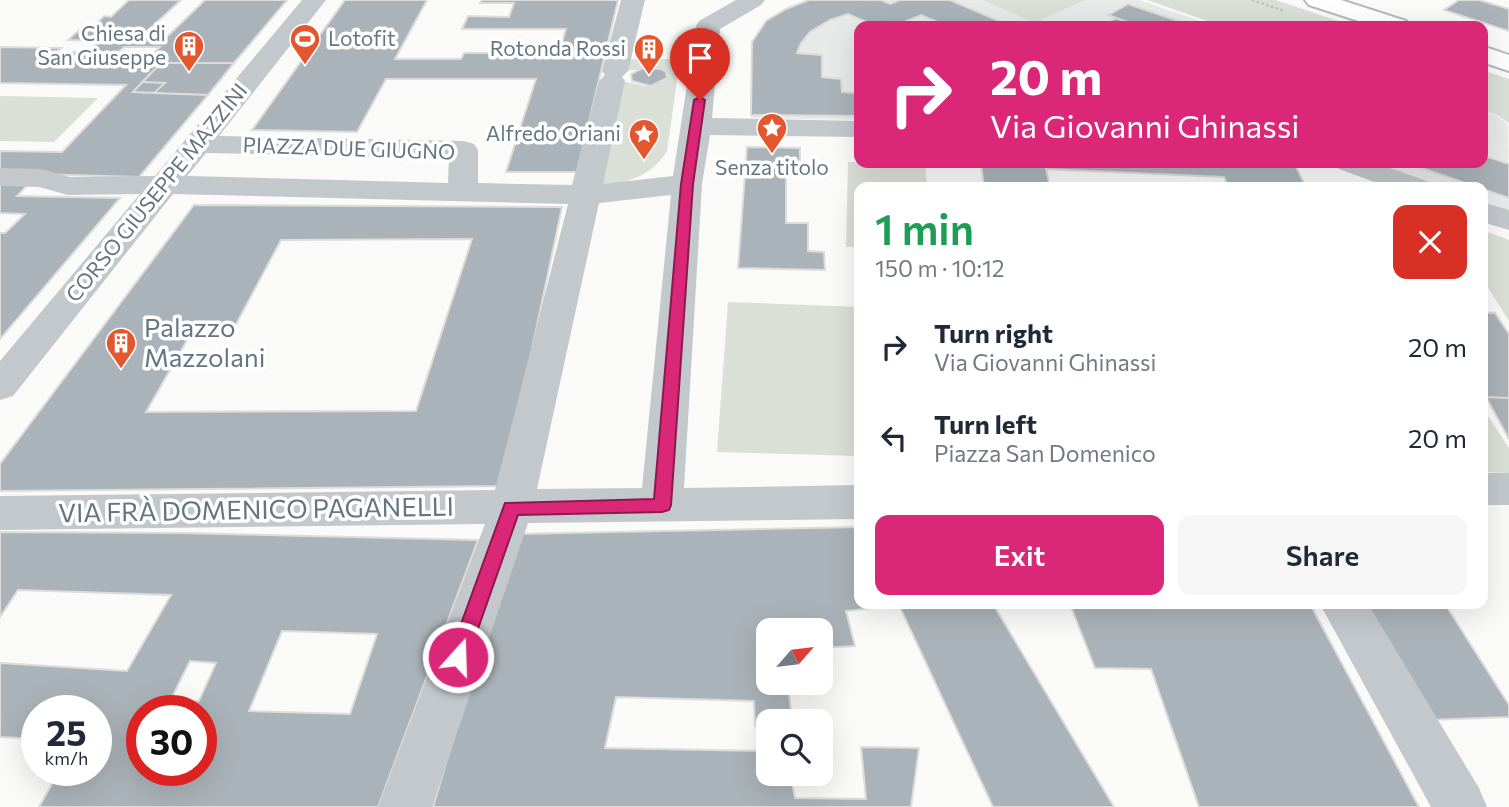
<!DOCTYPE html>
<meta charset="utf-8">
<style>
:root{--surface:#fff;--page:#f6f6f7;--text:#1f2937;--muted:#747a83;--accent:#db2777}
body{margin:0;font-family:Commissioner,sans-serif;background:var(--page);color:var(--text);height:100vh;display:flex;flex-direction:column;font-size:26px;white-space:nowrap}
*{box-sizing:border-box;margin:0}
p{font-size:23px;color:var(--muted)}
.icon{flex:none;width:38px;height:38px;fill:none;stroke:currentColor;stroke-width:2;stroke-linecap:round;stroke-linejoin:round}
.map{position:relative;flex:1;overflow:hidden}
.drawer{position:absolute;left:854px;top:182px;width:634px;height:427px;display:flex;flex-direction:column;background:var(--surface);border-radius:14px;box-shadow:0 7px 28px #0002}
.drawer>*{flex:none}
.hud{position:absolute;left:854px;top:21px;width:634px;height:147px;border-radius:14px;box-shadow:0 7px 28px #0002;background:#db2777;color:#fff;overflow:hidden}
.needle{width:46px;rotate:62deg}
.buttons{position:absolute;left:756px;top:618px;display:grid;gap:14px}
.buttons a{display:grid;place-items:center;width:77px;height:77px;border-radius:14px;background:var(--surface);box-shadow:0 7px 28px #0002;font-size:35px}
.speed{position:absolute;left:21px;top:695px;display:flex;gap:14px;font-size:35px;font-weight:700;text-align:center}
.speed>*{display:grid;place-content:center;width:91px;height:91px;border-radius:50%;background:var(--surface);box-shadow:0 7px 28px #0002;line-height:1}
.speed small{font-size:18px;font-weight:400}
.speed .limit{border:10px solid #d22;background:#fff;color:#111}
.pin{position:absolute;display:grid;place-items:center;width:60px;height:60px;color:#fff;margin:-72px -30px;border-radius:50% 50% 50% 0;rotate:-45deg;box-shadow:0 0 7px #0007}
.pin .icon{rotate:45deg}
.me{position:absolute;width:77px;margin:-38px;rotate:20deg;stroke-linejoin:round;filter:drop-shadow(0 0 5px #0008)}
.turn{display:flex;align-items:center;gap:24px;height:147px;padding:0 21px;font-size:32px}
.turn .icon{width:91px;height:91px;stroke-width:2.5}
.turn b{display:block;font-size:49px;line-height:60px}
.round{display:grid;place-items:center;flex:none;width:74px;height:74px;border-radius:14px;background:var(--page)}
.overview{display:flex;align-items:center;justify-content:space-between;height:119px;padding:0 21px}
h1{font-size:42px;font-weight:600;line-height:52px;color:#1e9e55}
.button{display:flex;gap:14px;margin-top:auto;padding:14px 21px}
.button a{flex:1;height:80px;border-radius:14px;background:var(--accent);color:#fff;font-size:28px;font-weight:600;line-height:80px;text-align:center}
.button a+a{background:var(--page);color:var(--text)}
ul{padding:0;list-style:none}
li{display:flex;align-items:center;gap:21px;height:91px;padding:0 21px}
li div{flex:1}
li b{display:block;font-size:26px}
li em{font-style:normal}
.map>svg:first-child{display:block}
</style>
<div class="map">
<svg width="1509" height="807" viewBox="0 0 1509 807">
<rect width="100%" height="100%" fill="#fafaf8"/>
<!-- built -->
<path fill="#e8e9e9" d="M809,0H1139L1214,26H859V120L751,118L752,42L766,21L786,9Z
M1482,112L1495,115L1508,124L1509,211L1482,201V187H1444L1375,163H1482Z"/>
<!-- green -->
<path fill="#dadfd7" d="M983,0H1085L1034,23Z
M1147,0H1276L1353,26H1222Z
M627,59H680L667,151C652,176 629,182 601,186L622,81L644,86L664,81L668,75L654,68L624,71Z
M1482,70L1509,79V123L1495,114L1482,111Z
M0,96L98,98L54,142L0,141Z
M848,162L925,165L927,187H859V247H846Z
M1482,230L1509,240V321L1482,278Z
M728,302L859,307V456L717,452Z
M1482,412L1486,413L1509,448V473L1482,472Z"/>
<!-- building -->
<path fill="#aab3b9" stroke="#dcdcda" stroke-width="2" fill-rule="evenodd" d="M129,0H181L144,34L169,35L205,0H287L234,63H161L133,92L208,95L139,177L0,173V151L62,152L126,85L0,83V47L61,48L57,52H87L100,41L68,40L86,24H96L104,16L111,17ZM124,47H160L151,56L115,55Z
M345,0H427L395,59H461L464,53H559L566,29H462L468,16L509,17L514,3H480L482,0H618L577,172H506L536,79H386L357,132L252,130Z
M809,0H881L890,4L900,0H950L1006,24L1002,26H947L921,15L894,26H876L848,14L830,20L810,32L801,43L797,53L822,55V77L841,79L842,92L859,93V116L751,115L752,42L766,21L786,9Z
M1459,0H1479L1509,9V31L1444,10Z
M1128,4L1193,26H1139L1108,15Z
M1116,18L1139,26H1102Z
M161,63H234L208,95L154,93L165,83L142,82Z
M643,68L661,69L666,72L667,78L651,86L632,81L631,74Z
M142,82L165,83L154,93L133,92Z
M747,147L800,148V176H786V223H808V251L824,252L825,270L738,268Z
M1482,155L1509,164V198L1407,163H1482Z
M981,163L1022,165L1021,163H1294L1306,187H1228L1224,177L1046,169L1050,187H984Z
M0,181L30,182L17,196L120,198L0,339V233H5L25,214L0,213Z
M194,205L562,207L503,486L0,491V464ZM472,239L416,411L146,412L194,328H234L281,240Z
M1482,312L1495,313L1509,334V398L1482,397Z
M1486,397L1509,398V439Z
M859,527V604H993L1114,807H993L899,605L846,611L855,646L821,648V630H768V682H788L792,721H768V726H755L754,701L616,697L605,748L768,751V774H790L795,798L866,799L861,747L919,748L911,807H433L514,534Z
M0,532L182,533L478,540L378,807H39L60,770H96V710L55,708L53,710H37V739L0,737V663L127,671L171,595L18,590L0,617ZM282,631L377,634L350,714L249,711ZM190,661L216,663L199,701H170ZM142,710H201V770H142Z
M1070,604H1310L1419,807H1199L1151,669L1095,668Z
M1363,604H1445L1509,705V717L1428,720Z"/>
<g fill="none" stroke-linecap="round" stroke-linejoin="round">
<!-- major casing -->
<g stroke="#b5babe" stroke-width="4">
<path id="major" d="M1305,0H1341L1406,21L1409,26H1374L1309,5Z
M1482,46L1509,55V71L1482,62Z"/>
</g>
<!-- path -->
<path stroke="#bbbfc2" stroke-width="2.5" stroke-dasharray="2.5 2.5" stroke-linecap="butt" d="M1252,0L1284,11"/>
<!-- minor -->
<path fill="#c3c8cc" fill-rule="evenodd" d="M302,0H326L219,136L464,141L474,144L478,150V183L572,185L599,81L605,75L602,71L621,0H645L628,71L622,77L625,81L603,184L673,176L696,26L699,21L736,0H765L761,5L720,29L712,118L859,121V137L710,135L702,184L684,488L859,485V519L528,523L432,807H378L485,524L0,530V496L495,490L568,204L173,194L13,396L0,400V361L140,194L68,195L39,187L0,186V168L41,169L70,177L155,176ZM206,153L449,158L448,183L187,176ZM671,195L642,488L537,489L599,203Z
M1334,163H1376L1427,181L1431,187H1388L1339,169Z
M1482,202L1509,210V230L1482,222Z
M1482,473H1509V505H1482Z
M1320,604H1368L1479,788L1487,807H1431Z"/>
<!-- major -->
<use href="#major" fill="#fff" fill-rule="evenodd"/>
</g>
<!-- route -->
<path fill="#db2777" stroke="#8e194d" stroke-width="2" d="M700,97L705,100L693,184L671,505L669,510L662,512L518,515L468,657L466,664L458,666L451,664L449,657L505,503L654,499L681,184L694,100Z"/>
<!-- icons -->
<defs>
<g id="stadium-pin" transform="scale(1.575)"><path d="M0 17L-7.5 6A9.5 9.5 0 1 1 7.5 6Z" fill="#e4572e" stroke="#fff"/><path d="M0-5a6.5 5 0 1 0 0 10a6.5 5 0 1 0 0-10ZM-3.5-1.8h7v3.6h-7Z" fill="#fff"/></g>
<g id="building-pin" transform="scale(1.575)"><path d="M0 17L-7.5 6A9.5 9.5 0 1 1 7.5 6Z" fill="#e4572e" stroke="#fff"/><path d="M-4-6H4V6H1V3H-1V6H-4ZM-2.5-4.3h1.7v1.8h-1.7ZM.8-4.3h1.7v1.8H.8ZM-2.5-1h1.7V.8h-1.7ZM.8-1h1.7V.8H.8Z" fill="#fff"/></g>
<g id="sight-pin" transform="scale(1.575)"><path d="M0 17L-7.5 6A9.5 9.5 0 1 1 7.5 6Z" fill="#e4572e" stroke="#fff"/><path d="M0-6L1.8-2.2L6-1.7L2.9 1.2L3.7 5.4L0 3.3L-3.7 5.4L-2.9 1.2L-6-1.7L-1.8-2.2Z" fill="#fff"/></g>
</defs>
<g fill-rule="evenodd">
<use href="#stadium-pin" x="305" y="39"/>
<use href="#building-pin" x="189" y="46"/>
<use href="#building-pin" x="649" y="49"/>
<use href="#sight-pin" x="772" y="128"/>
<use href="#sight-pin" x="644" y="134"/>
<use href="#building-pin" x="121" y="343"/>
</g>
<g text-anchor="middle" stroke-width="7" stroke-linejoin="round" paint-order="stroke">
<!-- far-poi labels -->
<g font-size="21" fill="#657683" stroke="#fff" text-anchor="end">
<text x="166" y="41">Chiesa di<tspan x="166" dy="24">San Giuseppe</tspan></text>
<text x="328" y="46" text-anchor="start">Lotofit</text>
<text x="626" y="56">Rotonda Rossi</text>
<text x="621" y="141">Alfredo Oriani</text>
<text x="772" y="175" text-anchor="middle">Senza titolo</text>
</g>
<!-- far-street labels -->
<g font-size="21" fill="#657683" stroke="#fff">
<text transform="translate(349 149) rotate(2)" y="7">PIAZZA DUE GIUGNO</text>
<text transform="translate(157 193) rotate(-51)" y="7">CORSO GIUSEPPE MAZZINI</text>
</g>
<!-- poi labels -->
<g font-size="26" fill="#657683" stroke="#fff" text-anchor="start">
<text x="144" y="337">Palazzo<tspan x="144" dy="30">Mazzolani</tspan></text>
</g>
<!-- street labels -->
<g font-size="26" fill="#657683" stroke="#fff">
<text transform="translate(256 510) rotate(-1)" y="9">VIA FRÀ DOMENICO PAGANELLI</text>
</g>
</g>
</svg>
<div class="buttons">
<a><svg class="needle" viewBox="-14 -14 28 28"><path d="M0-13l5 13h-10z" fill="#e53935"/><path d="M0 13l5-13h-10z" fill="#747a83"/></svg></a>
<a><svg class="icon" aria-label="search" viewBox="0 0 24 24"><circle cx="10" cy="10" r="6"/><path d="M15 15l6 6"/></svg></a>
</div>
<div class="speed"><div>25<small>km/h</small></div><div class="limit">30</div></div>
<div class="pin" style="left:700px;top:100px;background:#d93025"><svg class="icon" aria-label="arrive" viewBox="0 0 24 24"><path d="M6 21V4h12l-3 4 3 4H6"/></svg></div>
<svg class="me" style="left:458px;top:657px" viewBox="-20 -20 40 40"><circle r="17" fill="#db2777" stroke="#fff" stroke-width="3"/><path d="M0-11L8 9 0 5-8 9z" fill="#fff"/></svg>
<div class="hud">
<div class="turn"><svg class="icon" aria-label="right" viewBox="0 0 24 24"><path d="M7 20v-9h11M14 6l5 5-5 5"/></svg><div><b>20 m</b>Via Giovanni Ghinassi</div></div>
</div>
<section class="drawer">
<div class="overview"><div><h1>1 min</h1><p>150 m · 10:12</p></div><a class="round" style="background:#d93025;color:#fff"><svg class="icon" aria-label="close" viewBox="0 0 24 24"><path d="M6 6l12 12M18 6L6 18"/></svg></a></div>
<ul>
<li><svg class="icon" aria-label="right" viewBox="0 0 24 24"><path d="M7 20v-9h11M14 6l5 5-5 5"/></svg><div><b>Turn right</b><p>Via Giovanni Ghinassi</p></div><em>20 m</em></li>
<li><svg class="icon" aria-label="left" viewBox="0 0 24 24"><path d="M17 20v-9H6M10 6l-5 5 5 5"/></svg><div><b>Turn left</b><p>Piazza San Domenico</p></div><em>20 m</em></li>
</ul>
<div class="button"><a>Exit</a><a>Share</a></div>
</section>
</div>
